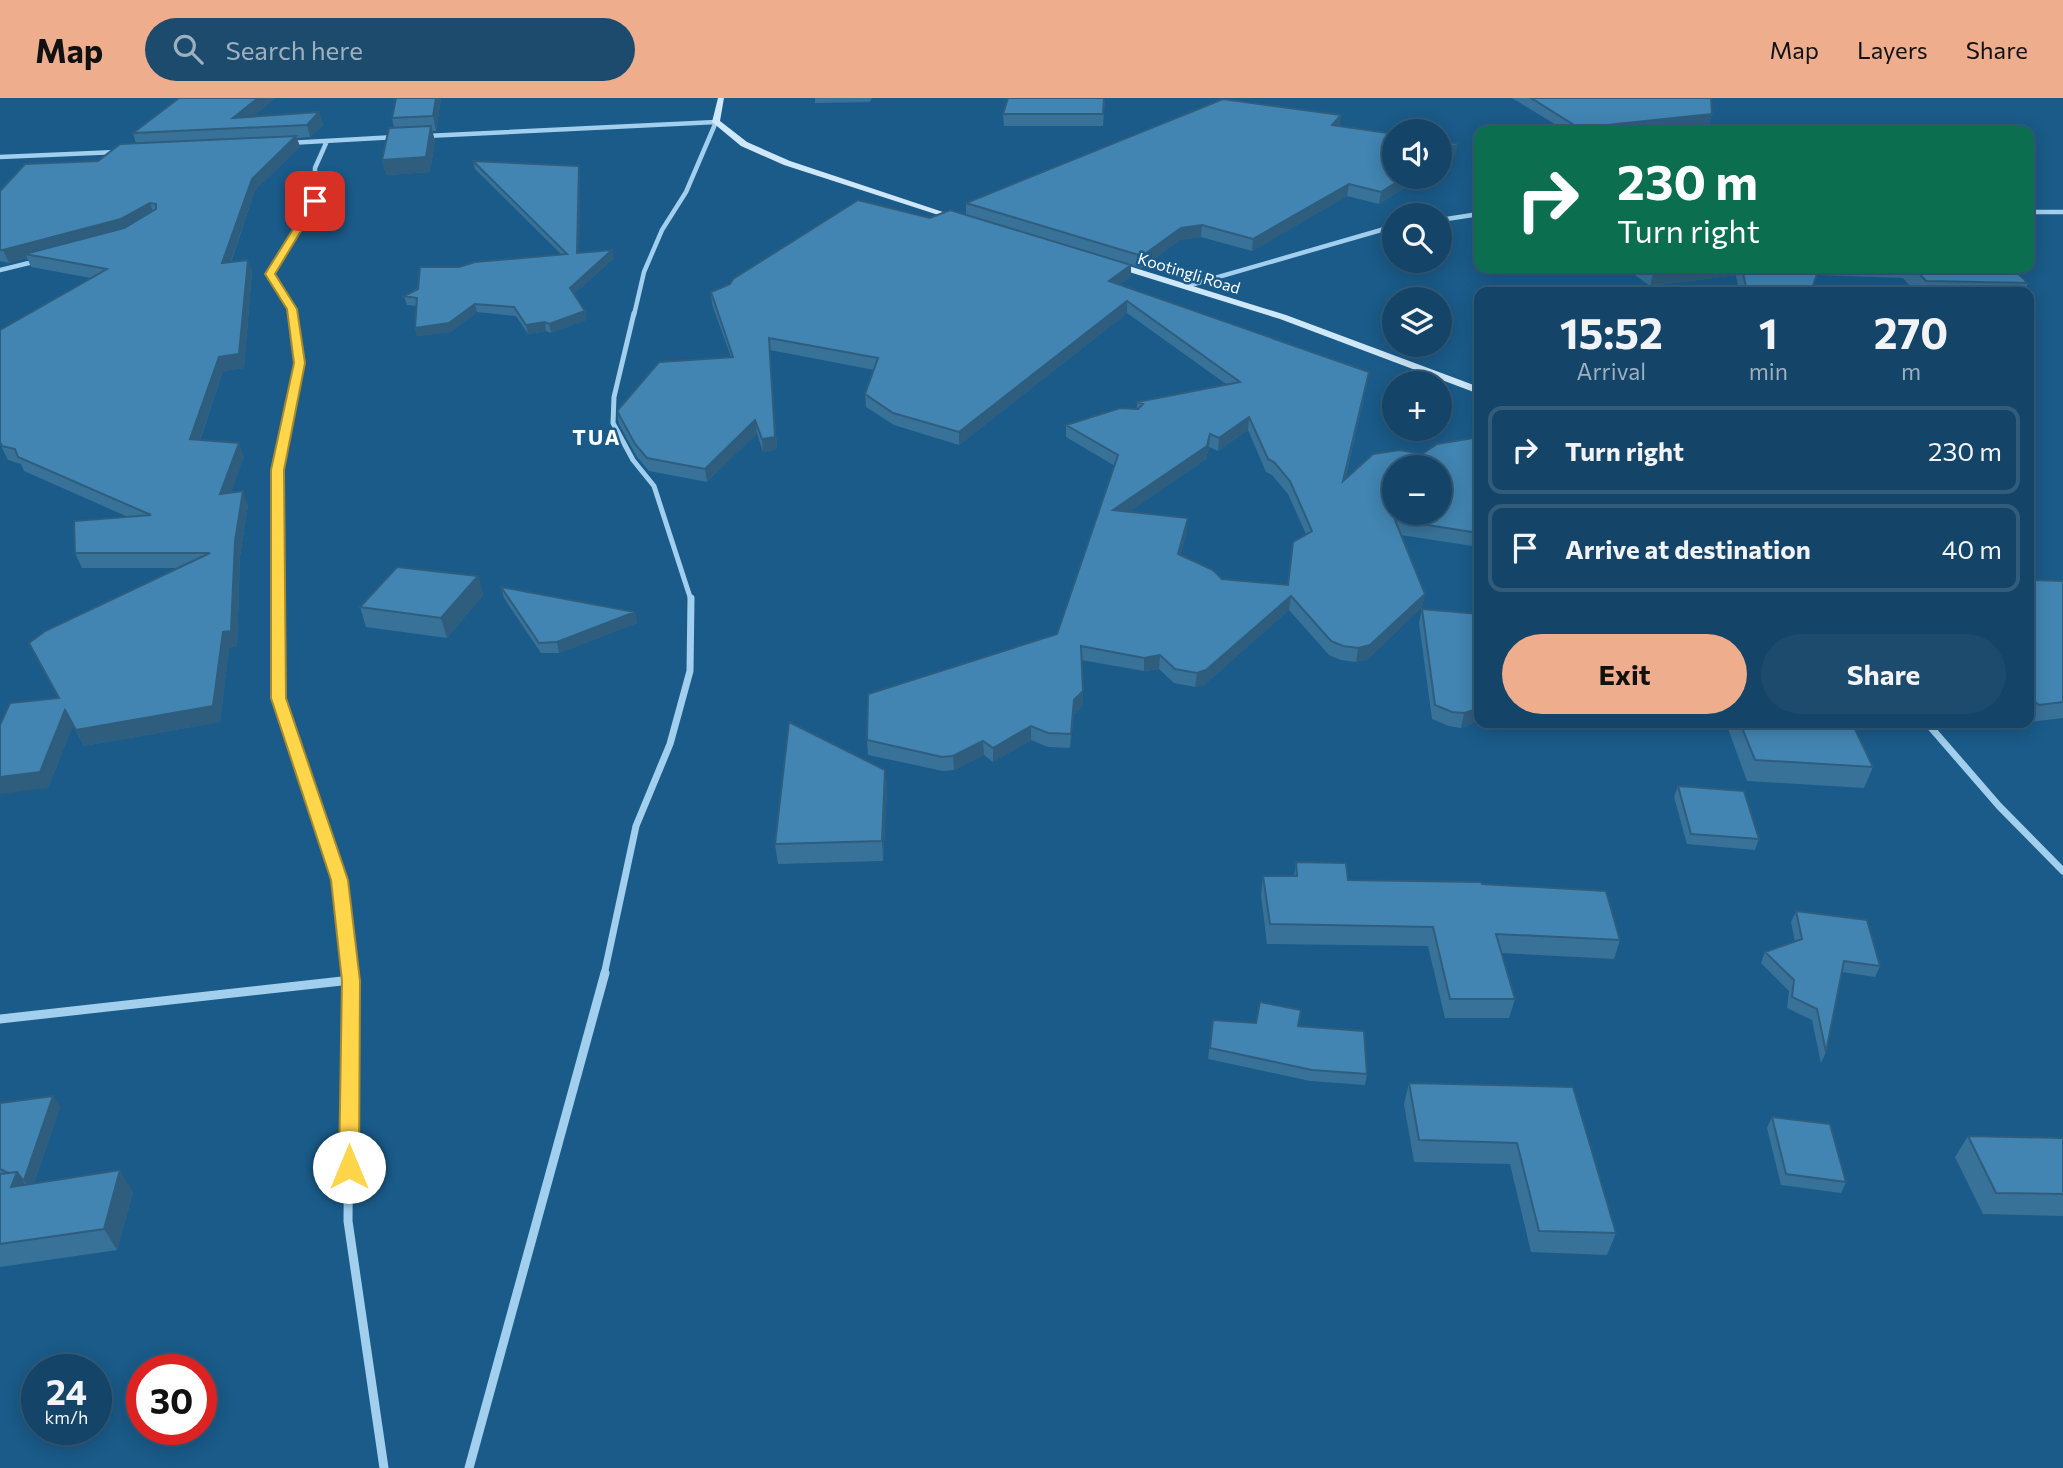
<!DOCTYPE html>
<meta charset="utf-8">
<style>
:root{--surface:#144467;--page:#1d4b6d;--text:#f1f3f6;--muted:#9db0c0;--line:#335c7b;--accent:#eead8d}
body{margin:0;font-family:Commissioner,sans-serif;background:var(--page);color:var(--text);height:100vh;display:flex;flex-direction:column;font-size:26px;white-space:nowrap}
*{box-sizing:border-box;margin:0}
p{font-size:23px;color:var(--muted)}
.icon{flex:none;width:38px;height:38px;fill:none;stroke:currentColor;stroke-width:2;stroke-linecap:round;stroke-linejoin:round}
.map{position:relative;flex:1;overflow:hidden}
.panel{position:absolute;left:1474px;top:189px;width:560px;height:441px;display:flex;flex-direction:column;background:var(--surface);border-radius:14px;box-shadow:0 4px 18px #0003,0 0 0 2px var(--line)}
.panel>*{flex:none}
.top-card{position:absolute;left:1474px;top:28px;width:560px;height:147px;border-radius:14px;box-shadow:0 4px 18px #0003,0 0 0 2px var(--line);background:#0b6e4f;color:#fff;overflow:hidden}
.buttons{position:absolute;left:1382px;top:21px;display:grid;gap:14px}
.buttons a{display:grid;place-items:center;width:70px;height:70px;border-radius:50%;background:var(--surface);box-shadow:0 4px 18px #0003,0 0 0 2px var(--line);font-size:35px}
.speed{position:absolute;left:21px;top:1256px;display:flex;gap:14px;font-size:35px;font-weight:700;text-align:center}
.speed>*{display:grid;place-content:center;width:91px;height:91px;border-radius:50%;background:var(--surface);box-shadow:0 4px 18px #0003,0 0 0 2px var(--line);line-height:1}
.speed small{font-size:18px;font-weight:400}
.speed .limit{border:10px solid #d22;background:#fff;color:#111}
.pin{position:absolute;display:grid;place-items:center;width:60px;height:60px;color:#fff;margin:-30px;border-radius:14px;box-shadow:0 4px 10px #0006}
.me{position:absolute;width:77px;margin:-38px;rotate:0deg;stroke-linejoin:round;filter:drop-shadow(0 0 5px #0008)}
.turn{display:flex;align-items:center;gap:24px;height:147px;padding:0 28px;font-size:32px}
.turn .icon{width:91px;height:91px;stroke-width:2.5}
.turn b{display:block;font-size:49px;line-height:60px}
.eta{display:flex;justify-content:space-evenly;align-items:center;height:119px;text-align:center}
.eta b{font-size:42px;font-weight:700;line-height:49px}
.button{display:flex;gap:14px;margin-top:auto;padding:14px 28px}
.button a{flex:1;height:80px;border-radius:42px;background:var(--accent);color:#111;font-size:28px;font-weight:700;line-height:80px;text-align:center}
.button a+a{background:var(--page);color:var(--text)}
ul{padding:0;list-style:none}
li{display:flex;align-items:center;gap:21px;height:88px;margin:0 14px 10px;padding:0 14px;border:4px solid var(--line);border-radius:14px}
li div{flex:1}
li b{display:block;font-size:26px}
li em{font-style:normal}
header{display:flex;align-items:center;gap:42px;box-sizing:border-box;height:98px;padding:0 35px;background:var(--accent);color:#111}
header strong{font-size:33px}
nav{display:flex;gap:38px;margin-inline-start:auto;font-size:24px}
.search{width:490px;height:63px;background:var(--page);display:flex;align-items:center;gap:18px;box-sizing:border-box;padding:0 24px;border-radius:38px;color:var(--muted);font-size:26px}
.map>svg:first-child{display:block}
</style>
<header>
<strong>Map</strong>
<div class="search"><svg class="icon" aria-label="search" viewBox="0 0 24 24"><circle cx="10" cy="10" r="6"/><path d="M15 15l6 6"/></svg>Search here</div>
<nav><a>Map</a><a>Layers</a><a>Share</a></nav>
</header>
<div class="map">
<svg width="2063" height="1370" viewBox="0 0 2063 1370">
<rect width="100%" height="100%" fill="#1a5b89"/>
<g fill="none" stroke-linecap="round" stroke-linejoin="round">
<!-- street-far3 -->
<path stroke="#a2cfed" stroke-width="4.5" d="M426,38L716,24L686,94L662,132L644,174L634,217
M289,45L396,39
M0,59L117,54
M2028,114H2063
M1440,122L1479,116
M0,172L37,163
M1187,188L1395,128
M293,217L292,210L270,176L315,103V70L327,43"/>
<!-- street-far2 -->
<path stroke="#a2cfed" stroke-width="5" d="M634,215L614,299L613,325L633,362L654,388L691,502
M278,502L277,372L299,265L293,215"/>
<!-- street-far1 -->
<path stroke="#a2cfed" stroke-width="7" d="M278,500V599L340,782L350,877
M1927,625L1999,708L2063,773
M604,877L636,728L670,646L690,573L691,500"/>
<!-- street -->
<path stroke="#a2cfed" stroke-width="9" d="M350,875L348,1123L384,1370
M0,921L351,882
M469,1370L605,875"/>
<!-- secondary -->
<path fill="#cfe8f9" fill-rule="evenodd" d="M718,0H724L720,23L747,44L790,63L964,121L957,123L784,67L741,48L712,24Z
M1110,164H1116L1286,217L1479,289V296L1280,221L1110,168Z"/>
</g>
<!-- wall -->
<path fill="#397299" fill-rule="evenodd" d="M441,0L436,33H432L435,43L430,74L386,77L382,62L394,30L392,20Z
M815,0H872L870,4L815,5Z
M1105,0L1103,28H1004L1003,16Z
M1512,0H1711L1712,16L1709,26L1643,33H1566Z
M319,14L323,27L310,39L297,40L300,49L255,92L231,164L248,162L252,174L244,270L223,273L200,342L244,359L231,394L248,407L240,458L237,548L229,550L220,624L84,648L73,627L48,690L58,600L29,545L179,470H82L75,455L128,419L24,373L21,366L8,362L0,346V232L91,180L31,169L27,160L9,165L0,163V93L98,63L136,46L133,35L253,19Z
M1340,28L1395,79H1421L1379,106L1347,98L1252,153L1201,139L1180,142L1142,170L1131,167V178L1119,187L1367,286L1345,382L1479,339V449L1401,437L1425,496L1422,509L1368,561L1356,564L1341,562L1329,557L1289,512L1205,586L1195,589L1174,585L1159,571L1144,573L1081,562L1083,607L1074,616L1070,650L1048,649L1031,642L993,664L984,657L954,672L943,673L868,657L867,642L1057,536L1115,368L1066,339V327L1137,311V304L1226,286L1127,215L959,347L894,327L866,309L865,296L874,272L770,252L777,351L763,354L757,335L707,384L649,373L637,359L619,326L617,313L731,259L712,206L711,194L930,120L966,117V105ZM1248,332L1266,374L1272,377L1288,396L1306,436L1288,487L1222,481L1180,458L1187,433L1129,414L1206,361L1209,349L1218,353Z
M473,63L579,68L580,76L579,155L614,160L574,196L585,213L586,222L551,235L546,233L528,236L516,218L477,214L451,234L417,238L415,230L417,208L407,207L404,198L459,169L561,156L475,71Z
M1625,170H2012L2028,185L2024,194H1915L1903,180L1817,177L1811,194H1739L1736,177L1650,188Z
M478,478L483,497L447,540L366,529L360,509Z
M2028,482L2063,483V620L2030,624L2028,622Z
M501,489L635,514L637,525L559,555H541L504,500Z
M1422,511L1479,516V619L1471,626L1461,630L1449,628L1432,621L1419,525Z
M1726,625H1852L1873,669L1864,690L1747,683Z
M885,672L887,691L883,763L778,766L775,746Z
M1678,688L1759,741L1755,752L1687,746L1674,699Z
M1296,764L1348,782L1482,786L1620,842L1614,861L1501,855L1515,901L1509,920H1445L1428,848L1267,846L1261,797L1263,778H1294Z
M1796,813L1880,868L1875,879L1842,874L1826,954L1821,965L1812,922L1787,910L1789,893L1761,865L1765,854L1795,844L1791,824Z
M1213,922L1298,928L1367,976L1365,987L1310,983L1208,961Z
M1409,985L1573,989L1616,1135L1607,1157L1531,1154L1510,1066L1414,1064L1404,1006Z
M0,1005L60,1009L34,1085L133,1094L117,1152L0,1169Z
M1772,1019L1846,1084L1841,1095L1781,1087L1767,1030Z
M1968,1038L2063,1040V1118L1983,1116L1955,1059Z"/>
<!-- shaded-wall -->
<path fill="#2e5d7d" d="M258,0H276L240,30L233,20Z
M436,0H441L436,33L433,18Z
M319,14L323,27L310,39L307,27Z
M1712,16L1709,26L1643,33H1578L1579,30Z
M1341,17L1340,28L1332,27Z
M431,28L435,43L430,74L386,77L382,62Z
M296,38L300,49L255,92L226,177L222,165L252,81Z
M1457,46L1456,57L1440,66V56Z
M579,68L580,76L579,163L577,155Z
M1405,79H1421L1379,106L1381,94Z
M1349,86L1347,98L1252,153L1253,141Z
M150,105L154,117L125,134L25,156L27,160L9,165L3,152Z
M1202,127L1201,139L1180,142L1142,170V158L1181,130Z
M612,152L614,160L572,198L570,190Z
M248,162L252,174L244,270L223,273L195,355L190,341Z
M1131,167V178L1109,195V183Z
M1666,170H1738L1736,177L1650,188L1654,171Z
M1127,203V215L959,347V334Z
M475,206L477,214L451,234L417,238L415,230Z
M585,213L586,222L551,235L549,226Z
M545,224L546,233L528,236L526,227Z
M770,252L777,351L763,354L762,341Z
M1369,274L1367,286L1341,396L1343,383Z
M1249,319L1248,332L1218,353L1219,340Z
M755,322L757,335L707,384L705,371Z
M1210,336L1209,349L1206,361L1113,425V412Z
M239,345L244,359L226,410L220,396Z
M243,393L248,407L240,458L237,548L229,550L220,624L84,648L76,632L235,443Z
M1188,420L1187,433L1177,470L1178,456Z
M478,478L483,497L447,540L441,520Z
M1425,496L1422,509L1368,561L1356,564L1358,550Z
M1291,498L1289,512L1205,586L1195,589L1197,575Z
M635,514L637,525L559,555L557,544Z
M1160,557L1159,571L1144,573V560Z
M1083,593V607L1074,616L1070,650L1071,636L1074,602Z
M1479,608V619L1471,626L1461,630L1464,615Z
M65,612L73,627L48,690L0,696V679Z
M1031,628V642L993,664V650Z
M983,643L984,657L954,672L953,658Z
M885,672L887,691L883,763L882,743Z
M53,998L60,1009L31,1093L24,1082Z
M120,1072L133,1094L117,1152L104,1131Z
M17,1074L31,1095L11,1089Z"/>
<!-- building -->
<path fill="#4285b2" stroke="#2e5d7d" stroke-width="2" fill-rule="evenodd" d="M179,0H258L233,20L319,14L307,27L133,35Z
M396,0H436L433,18L392,20Z
M1008,0H1104L1103,16H1003Z
M1531,0H1711L1712,16L1579,30Z
M1223,1L1341,17L1332,27L1395,36V79H1405L1381,94L1349,86L1253,141L1202,127L1181,130L1142,158L966,105Z
M431,28L426,59L382,62L389,30Z
M296,38L252,81L222,165L248,162L239,256L219,259L190,341L239,345L220,396L243,393L235,443L231,533L223,534L213,608L76,632L65,612L40,674L0,679V627L10,605L59,600L29,545L45,533L210,455H75L74,423L151,417L18,359L15,351L2,348L0,344V232L107,171L25,156L124,130L156,111V106L150,105L121,121L3,152H0V93L25,66L98,63L120,46Z
M1440,43L1457,46L1440,56Z
M473,63L579,68L577,155L612,152L570,190L585,213L549,226L545,224L526,227L514,209L475,206L449,225L415,230L417,200L404,198L418,191L420,169H459L475,164L567,156Z
M858,102L930,120L950,112L1131,167L1109,183L1369,274L1343,383L1373,356L1400,352L1422,356L1437,346L1479,339V435L1395,422L1425,496L1370,547L1358,550L1343,548L1331,543L1291,498L1206,572L1197,575L1175,571L1160,557L1144,560L1081,548L1083,593L1074,602L1071,636L1048,635L1031,628L993,650L983,643L953,658L942,659L867,642L868,596L1057,536L1118,357L1066,327L1120,310L1138,311L1143,306L1137,304L1240,284L1127,203L959,334L893,315L865,296L878,260L769,240L775,339L762,341L755,322L705,371L647,360L635,346L617,313L659,264L733,259L711,194L730,186L733,181ZM1249,319L1268,361L1274,364L1290,383L1312,433L1293,444L1288,487L1222,481L1213,472L1178,456L1188,420L1113,412L1207,348L1210,336L1219,340ZM1395,369H1440V415H1395Z
M1742,170H1819L1811,194H1747Z
M1914,170H2012L2028,185L1926,183Z
M397,469L478,478L441,520L360,509Z
M2028,482L2063,483V604L2039,607L2028,598Z
M501,489L635,514L557,544L539,545Z
M1422,511L1479,516V608L1474,612L1464,615L1452,614L1435,607Z
M789,624L885,672L882,743L775,746Z
M1740,625H1852L1873,669L1755,662Z
M1678,688L1744,693L1759,741L1691,736Z
M1296,764L1346,765L1348,782L1481,784L1482,786L1606,793L1620,842L1496,836L1515,901H1450L1433,829L1270,826L1263,778H1297Z
M1796,813L1867,822L1880,868L1844,863L1826,954L1817,911L1792,899L1794,882L1765,854L1802,841Z
M1260,904L1301,912L1298,928L1364,933L1367,976L1312,972L1210,950L1213,922L1256,925Z
M1409,985L1573,989L1616,1135L1539,1133L1517,1045L1419,1042Z
M53,998L24,1082L22,1081L17,1074L8,1075L0,1071V1005Z
M1772,1019L1830,1026L1846,1084L1786,1076Z
M1968,1038L2063,1040V1096L1996,1095Z
M120,1072L104,1131L0,1146V1076L17,1074L11,1089Z"/>
<!-- route -->
<path fill="#ffd54a" stroke="#a68a30" stroke-width="2" d="M312,101L319,103L275,176L297,211L305,265L284,372L286,600L348,782L360,883L359,1069L356,1075L349,1078L342,1075L339,1069L342,883L331,782L271,600V372L294,265L287,211L265,176Z"/>
<g text-anchor="middle" stroke-width="5" stroke-linejoin="round" paint-order="stroke">
<!-- far-street labels -->
<g font-size="16" fill="#fff" stroke="#1a5b89">
<text transform="translate(1189 175) rotate(17)" y="6">Kootingli Road</text>
</g>
<!-- far-district labels -->
<g font-size="21" font-weight="bold" letter-spacing="2" fill="#fff" stroke="#1a5b89">
<text x="597" y="347">TUA</text>
</g>
</g>
</svg>
<div class="buttons">
<a><svg class="icon" aria-label="sound" viewBox="0 0 24 24"><path d="M4 9h4l5-4v14l-5-4H4zM17 9q2 3 0 6"/></svg></a>
<a><svg class="icon" aria-label="search" viewBox="0 0 24 24"><circle cx="10" cy="10" r="6"/><path d="M15 15l6 6"/></svg></a>
<a><svg class="icon" aria-label="layers" viewBox="0 0 24 24"><path d="M12 4l9 5-9 5-9-5zM3 14l9 5 9-5"/></svg></a>
<a>+</a>
<a>−</a>
</div>
<div class="speed"><div>24<small>km/h</small></div><div class="limit">30</div></div>
<div class="pin" style="left:315px;top:103px;background:#d93025"><svg class="icon" aria-label="arrive" viewBox="0 0 24 24"><path d="M6 21V4h12l-3 4 3 4H6"/></svg></div>
<svg class="me" style="left:349px;top:1069px" viewBox="-20 -20 40 40"><circle r="19" fill="#fff"/><path d="M0-13L10 11 0 6-10 11z" fill="#ffd54a"/></svg>
<div class="top-card">
<div class="turn"><svg class="icon" aria-label="right" viewBox="0 0 24 24"><path d="M7 20v-9h11M14 6l5 5-5 5"/></svg><div><b>230 m</b>Turn right</div></div>
</div>
<section class="panel">
<div class="eta">
<div><b>15:52</b><p>Arrival</p></div>
<div><b>1</b><p>min</p></div>
<div><b>270</b><p>m</p></div>
</div>
<ul>
<li><svg class="icon" aria-label="right" viewBox="0 0 24 24"><path d="M7 20v-9h11M14 6l5 5-5 5"/></svg><div><b>Turn right</b></div><em>230 m</em></li>
<li><svg class="icon" aria-label="arrive" viewBox="0 0 24 24"><path d="M6 21V4h12l-3 4 3 4H6"/></svg><div><b>Arrive at destination</b></div><em>40 m</em></li>
</ul>
<div class="button"><a>Exit</a><a>Share</a></div>
</section>
</div>
